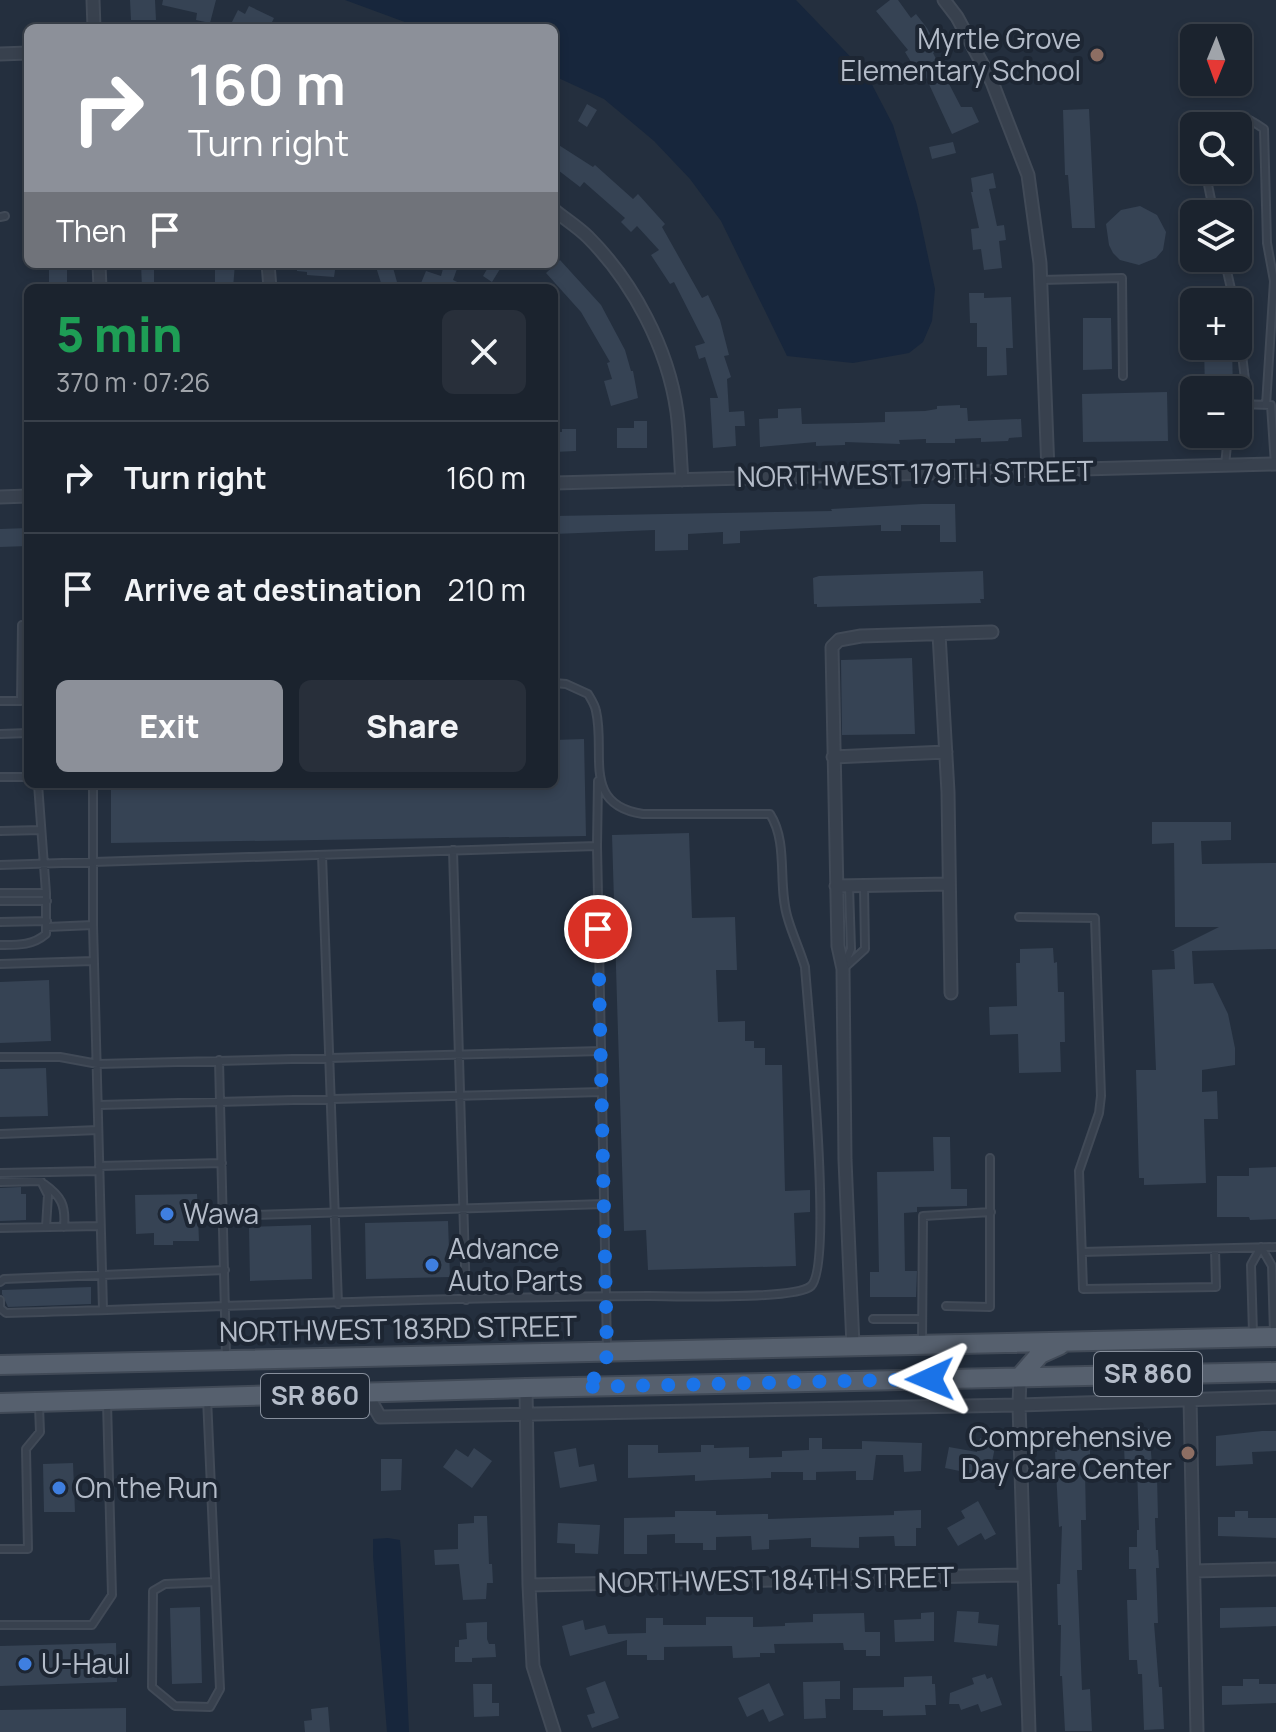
<!DOCTYPE html>
<meta charset="utf-8">
<style>
:root{--surface:#1b232e;--page:#282f3a;--text:#f1f3f6;--muted:#a0a4aa;--line:#39404a;--accent:#8c9099}
body{margin:0;font-family:Manrope,sans-serif;background:var(--page);color:var(--text);height:100vh;display:flex;flex-direction:column;font-size:30px;white-space:nowrap}
*{box-sizing:border-box;margin:0}
p{font-size:26px;color:var(--muted)}
.icon{flex:none;width:44px;height:44px;fill:none;stroke:currentColor;stroke-width:2;stroke-linecap:round;stroke-linejoin:round}
.map{position:relative;flex:1;overflow:hidden}
.details{position:absolute;left:24px;top:284px;width:534px;height:504px;display:flex;flex-direction:column;background:var(--surface);border-radius:12px;box-shadow:0 4px 12px #0003,0 0 0 2px var(--line)}
.details>*{flex:none}
.top-card{position:absolute;left:24px;top:24px;width:534px;height:244px;border-radius:12px;box-shadow:0 4px 12px #0003,0 0 0 2px var(--line);background:#8c9099;color:#fff;overflow:hidden}
.needle{width:52px;rotate:181deg}
.buttons{position:absolute;left:1180px;top:24px;display:grid;gap:16px}
.buttons a{display:grid;place-items:center;width:72px;height:72px;border-radius:12px;background:var(--surface);box-shadow:0 4px 12px #0003,0 0 0 2px var(--line);font-size:40px}
.pin{position:absolute;display:grid;place-items:center;width:68px;height:68px;color:#fff;margin:-34px;border:4px solid #fff;border-radius:50%;box-shadow:0 2px 8px #0007}
.me{position:absolute;width:88px;margin:-44px;rotate:269deg;stroke-linejoin:round;filter:drop-shadow(0 0 6px #0008)}
.turn{display:flex;align-items:center;gap:28px;height:168px;padding:0 32px;font-size:36px}
.turn .icon{width:104px;height:104px;stroke-width:2.5}
.turn b{display:block;font-size:56px;line-height:68px}
.then{display:flex;align-items:center;height:76px;padding:0 32px;background:#0003;gap:16px;font-size:30px}
.round{display:grid;place-items:center;flex:none;width:84px;height:84px;border-radius:12px;background:var(--page)}
.headline{display:flex;align-items:center;justify-content:space-between;height:136px;padding:0 32px}
h1{font-size:48px;font-weight:800;line-height:60px;color:#1e9e55}
.cta{display:flex;gap:16px;margin-top:auto;padding:16px 32px}
.cta a{flex:1;height:92px;border-radius:12px;background:var(--accent);color:#fff;font-size:32px;font-weight:800;line-height:92px;text-align:center}
.cta a+a{background:var(--page);color:var(--text)}
ul{padding:0;list-style:none}
li{display:flex;align-items:center;gap:24px;height:112px;padding:0 32px;border-top:2px solid var(--line)}
li div{flex:1}
li b{display:block;font-size:30px}
li em{font-style:normal}
.map>svg:first-child{display:block}
</style>
<div class="map">
<svg width="1276" height="1732" viewBox="0 0 1276 1732">
<rect width="100%" height="100%" fill="#242f3e"/>
<!-- water -->
<path fill="#17263c" d="M345,0H796L866,73L893,125L917,205L935,289L932,321L923,342L909,353L853,363L787,356L721,221L690,179L654,141L604,99L554,76V28H421Z
M388,1538L400,1540L401,1551L409,1732H387L373,1556V1539Z"/>
<!-- building -->
<path fill="#364354" d="M130,0H155L156,20H131Z
M163,0H216L210,23L196,20L197,13L162,5Z
M890,0H898L911,18L916,14L927,28L939,49L933,53L961,107H972L979,122L952,134L922,69L917,72L905,52L908,50L876,11Z
M249,6L274,18L269,28H229L238,10L245,14Z
M587,104L597,110L587,127L578,121Z
M1089,109L1095,228H1072L1068,175H1065L1063,110Z
M554,142L593,167L595,165L633,199L638,194L665,224L662,227L702,298L708,295L720,320L729,355L724,356L731,377L727,379L729,412L744,411L745,426H735L736,446L713,448L710,398H718L705,357L699,359L695,346L705,343L674,282L670,284L651,255L659,250L637,226L631,232L621,222L625,218L584,182L580,187L554,167Z
M953,142L956,153L932,159L929,147Z
M993,173L996,188L989,189L997,226L1004,225L1006,240L999,241L1002,268L984,270L981,249L973,250L971,229L979,228L971,192H973L971,178Z
M1140,206L1157,215L1166,232L1163,250L1156,258L1139,265L1120,260L1113,253L1109,245L1106,224L1121,210Z
M560,260L601,305L625,350L631,371H633L638,398L611,406L604,381L612,379L607,363L610,362L581,312L546,273Z
M49,264H67V288H49Z
M141,264H154V288H142Z
M215,264H235L233,288H215Z
M297,264H336L334,277L307,275V272L297,271Z
M375,264H392L397,282L382,286Z
M490,264H503L492,282L483,276Z
M444,265L457,269L453,280L470,288H419L426,271L441,276Z
M969,293H984V298L1011,297L1013,348H1006L1007,375L987,376V347H977V323H970Z
M1083,318H1111L1112,369L1083,370Z
M1204,347H1232L1233,390H1205Z
M1167,392L1168,441L1083,442L1082,394Z
M960,405V408H967L968,421L1021,419L1022,437L1009,438L1008,441L981,442V438L955,439V443H926V439L899,440L900,444L845,442V445L816,446V442L760,447L759,419L778,418V409L801,408L802,424L857,423L885,422V412L925,411L937,409V406Z
M634,421H647V448H617V428H634Z
M562,429H576V451L554,452V432H562Z
M922,504H955L956,542H940V525H901V531H881V525L740,531V543L723,544V532L688,534V550L655,551V530L554,534V516L832,511L831,509Z
M28,528V546L0,547V529Z
M983,571L984,599H980L981,603L817,607V604H814L813,578L819,576Z
M912,658L915,734L842,735L841,660Z
M584,739L586,836L111,843V784H554V740Z
M1152,822H1231V840L1201,841L1202,864L1276,863V949L1192,951L1194,984L1213,983L1228,1014L1235,1048V1065L1202,1070V1092L1217,1091L1218,1119H1204L1206,1183L1144,1185V1178H1139L1136,1070H1156L1152,970L1175,969L1174,951H1171L1219,927H1175L1174,843L1152,844Z
M689,833L692,918L735,917L737,970H716L718,1022L745,1021V1041H754V1048H765V1065H782L785,1191L810,1190V1212L794,1213L796,1266L648,1270L646,1230L624,1231L612,835Z
M1053,948L1054,963L1057,962L1058,992H1064L1065,1042H1060L1061,1072L1019,1073L1018,1034L990,1035L989,1007L1017,1006L1016,963H1020V949Z
M49,980L51,1041L0,1043V982Z
M46,1068L48,1116L0,1117V1069Z
M933,1137H950L951,1189H967V1206L917,1207V1212L904,1213L905,1271H917L916,1297H870V1272H879L877,1172L934,1171Z
M1276,1167V1219L1250,1220L1249,1217H1217V1176H1249V1168Z
M21,1187V1194H26V1220L0,1221V1188Z
M197,1194L199,1241H173V1245H154V1233L136,1234L135,1195Z
M448,1221L450,1277L366,1279L365,1223Z
M311,1225L312,1279L250,1281L249,1227Z
M91,1287V1304L8,1307L2,1294V1290Z
M1131,1429H1149L1153,1476H1157L1158,1518H1155L1156,1550H1158L1159,1568H1156L1158,1623H1154L1159,1687H1162L1164,1729L1144,1730L1142,1674H1138L1137,1660H1129L1127,1600H1137L1136,1569H1129V1547H1137V1530H1139L1137,1467L1125,1468L1124,1447H1132Z
M1075,1430L1076,1444H1090V1470H1085L1086,1520H1081L1082,1570H1077L1082,1690L1090,1689L1092,1731H1065L1062,1676H1060L1061,1625H1058L1057,1584H1060L1062,1526L1059,1527L1055,1452H1057L1056,1431Z
M1262,1431H1276V1451L1252,1452L1253,1464L1216,1466V1436Z
M809,1438H822V1449H862V1441L922,1443L921,1471L904,1472L903,1455H876L873,1480H856V1471L816,1472V1480H803V1472H771V1478L713,1480L695,1481V1475L628,1478V1445H658V1453L701,1452V1445H714V1448L749,1447V1458L782,1457V1451L809,1450Z
M980,1438L996,1442L989,1477L945,1468L949,1447L977,1452Z
M474,1448L492,1461L472,1488L443,1467L456,1449L468,1457Z
M576,1448L579,1467L594,1464L597,1481L560,1488L554,1452Z
M381,1459H402L401,1490L381,1491Z
M73,1463L75,1512H44L43,1464Z
M978,1501L996,1534L985,1540L981,1533L958,1546L947,1528L965,1518L961,1511Z
M921,1510V1528H916V1546H895L894,1536L859,1537V1548L811,1547V1538L769,1540V1549L752,1550L751,1536L716,1537V1550H703V1543H675V1534L647,1535V1554H624V1518L675,1517V1511H716V1515L768,1514V1519L894,1515V1511Z
M1235,1511H1248V1518H1276V1538L1218,1536V1517H1235Z
M474,1516H487L489,1564H492L493,1583H487L486,1599L463,1600L459,1564L435,1565L434,1550L458,1549V1524L474,1523Z
M558,1523L600,1525L598,1554L575,1553V1544L557,1543Z
M200,1607L202,1683L172,1684L170,1608Z
M1276,1607V1626L1220,1628V1608Z
M957,1611L979,1612L978,1623L999,1625L997,1646L954,1642Z
M934,1612V1641L895,1642L894,1620L921,1619V1613Z
M864,1613L865,1632H880V1656H866V1650H844L843,1643L774,1644L775,1653H760V1657L733,1658L732,1646L664,1647V1660H647V1655H627V1640L570,1656L562,1626L583,1620L585,1630L605,1625L608,1634L646,1633V1618H663V1625H706V1617H753V1627L785,1626V1623L813,1622V1614Z
M487,1622V1639L489,1644H495L496,1657L472,1658V1662H455V1647H459V1640L467,1639L466,1623Z
M116,1643L117,1682L0,1686V1646Z
M985,1674L987,1679L992,1677L1002,1705L981,1712L978,1704L961,1710L959,1704H949L950,1693L974,1684L972,1678Z
M932,1676V1684H935L936,1705H925L926,1715L883,1716V1710H853V1688L904,1687V1677Z
M1243,1679H1259V1684H1276V1703L1222,1705V1686H1243Z
M605,1681L619,1718L592,1728L587,1715L595,1713L586,1688Z
M840,1681V1699H825L826,1718L804,1719L803,1682Z
M769,1683L784,1715L769,1722L763,1709L747,1717L738,1698Z
M473,1684H492V1703H499V1716L474,1717Z
M328,1707L330,1732H305L304,1721L312,1720L311,1709Z
M126,1708V1732H0V1710Z"/>
<g fill="none" stroke-linecap="round" stroke-linejoin="round">
<!-- lane casing -->
<g stroke="#414a57" stroke-width="10">
<path id="lane" d="M1216,126C1234,109 1247,117 1264,129L1267,243L1274,281L1266,405
M1205,170L1214,214
M0,217L5,216
M1224,258L1234,302
M1041,280L1122,278L1123,376
M1238,322L1248,404
M1238,404L1271,405L1275,465
M1225,466L1228,434
M0,701H21L22,625
M0,734L28,733
M0,777H28
M598,781L597,846L607,1349
M93,784V925L103,1310
M0,831L41,830
M453,850L466,1300
M322,855L338,1304
M0,865L597,846
M0,893H46
M0,901H47
M1019,917L1095,918L1101,1096L1099,1113L1079,1171L1083,1289L1216,1287L1215,1249
M0,922L47,921
M47,927L93,925
M0,945C17,945 32,946 46,934V893L38,784
M0,964L93,961
M844,966L851,949L849,886
M843,969L865,949L864,886
M0,1057H60L98,1064L601,1051
M219,1060L226,1356
M99,1105L602,1092
M0,1134L98,1130
M99,1166L222,1163
M0,1173L99,1171
M0,1182L41,1181L48,1195L46,1227
M44,1184C61,1196 66,1205 64,1227
M222,1216L605,1204
M0,1228L99,1226
M1261,1247L1272,1266L1274,1333
M1082,1252L1276,1247
M0,1282L4,1279L225,1270
M0,1300V1308L6,1313C220,1307 435,1297 649,1296C676,1296 796,1300 811,1286C834,1265 808,1011 805,967C800,950 793,936 788,919C777,885 789,844 770,814H643C581,805 606,753 596,711C595,705 591,699 588,694L566,684L554,683
M946,1306L990,1307V1158
M873,1319H922
M1253,1333L1251,1265L1261,1247
M922,1343L923,1216L991,1212
M207,1398L220,1689L210,1707L175,1706L152,1687L153,1591L165,1584L215,1582
M0,1549H28L26,1449L40,1432L39,1406
M0,1625H92L112,1595L107,1402"/>
</g>
<!-- street casing -->
<g stroke="#414a57" stroke-width="15">
<path id="street" d="M93,0L94,28
M944,0L957,17L992,82L1028,175L1040,263L1048,471
M0,54L28,53
M554,210C565,219 578,227 588,237C633,282 668,348 677,412C680,434 680,457 682,480
M99,264L100,288
M268,264L270,288
M554,483L1276,464
M0,497L28,496
M939,634L948,792L951,993
M833,757L946,752
M836,886L949,884
M853,1346L845,1160L843,969L838,946L832,647L839,640L861,636L992,632
M1020,1377L1019,1405L1029,1732
M526,1388L529,1585L533,1666L554,1732
M367,1394L380,1417L1019,1405L1276,1397
M1190,1399L1197,1732
M1194,1571L1276,1569
M529,1585L1024,1575"/>
</g>
<!-- primary casing -->
<g stroke="#414a57" stroke-width="22">
<path id="primary" d="M0,1365L1276,1337
M1020,1377L1040,1354L1060,1345
M0,1403L526,1388L1276,1372"/>
</g>
<!-- lane -->
<use href="#lane" stroke="#38414e" stroke-width="6"/>
<!-- street -->
<use href="#street" stroke="#38414e" stroke-width="11"/>
<!-- primary -->
<use href="#primary" stroke="#56606e" stroke-width="18"/>
</g>
<g fill="none" stroke-linecap="round" stroke-linejoin="round">
<!-- route -->
<path stroke="#1a73e8" stroke-width="14" stroke-dasharray="0 25.2" d="M598,929L607,1353C605,1371 597,1377 582,1387L930,1379"/>
</g>
<!-- markers -->
<g fill="#8d6e63" stroke="#1d2633" stroke-width="3">
<circle cx="1097" cy="55" r="8"/>
<circle cx="1188" cy="1453" r="8"/>
</g>
<g fill="#3f7fe0" stroke="#1d2633" stroke-width="3">
<circle cx="167" cy="1214" r="8"/>
<circle cx="432" cy="1265" r="8"/>
<circle cx="59" cy="1488" r="8"/>
<circle cx="25" cy="1664" r="8"/>
</g>
<g text-anchor="middle" stroke-width="8" stroke-linejoin="round" paint-order="stroke">
<!-- shield labels -->
<g fill="#1d2633" stroke="#878f9c" stroke-width="2">
<rect x="1094" y="1352" width="108" height="44" rx="6"/>
<rect x="261" y="1374" width="108" height="44" rx="6"/>
</g>
<g font-size="26" font-weight="bold" fill="#b4bcc9">
<text x="1148" y="1383">SR 860</text>
<text x="315" y="1405">SR 860</text>
</g>
<!-- poi labels -->
<g font-size="28" fill="#b4bcc9" stroke="#1d2633" text-anchor="start">
<text x="1081" y="49" text-anchor="end">Myrtle Grove<tspan x="1081" dy="32">Elementary School</tspan></text>
<text x="183" y="1224">Wawa</text>
<text x="448" y="1259">Advance<tspan x="448" dy="32">Auto Parts</tspan></text>
<text x="1172" y="1447" text-anchor="end">Comprehensive<tspan x="1172" dy="32">Day Care Center</tspan></text>
<text x="75" y="1498">On the Run</text>
<text x="41" y="1674">U-Haul</text>
</g>
<!-- street labels -->
<g font-size="28" fill="#b4bcc9" stroke="#1d2633">
<text transform="translate(915 474) rotate(-1)" y="10">NORTHWEST 179TH STREET</text>
<text transform="translate(398 1329) rotate(-1)" y="10">NORTHWEST 183RD STREET</text>
<text transform="translate(776 1580) rotate(-1)" y="10">NORTHWEST 184TH STREET</text>
</g>
</g>
</svg>
<div class="buttons">
<a><svg class="needle" viewBox="-14 -14 28 28"><path d="M0-13l5 13h-10z" fill="#e53935"/><path d="M0 13l5-13h-10z" fill="#a0a4aa"/></svg></a>
<a><svg class="icon" aria-label="search" viewBox="0 0 24 24"><circle cx="10" cy="10" r="6"/><path d="M15 15l6 6"/></svg></a>
<a><svg class="icon" aria-label="layers" viewBox="0 0 24 24"><path d="M12 4l9 5-9 5-9-5zM3 14l9 5 9-5"/></svg></a>
<a>+</a>
<a>−</a>
</div>
<div class="pin" style="left:598px;top:929px;background:#d93025"><svg class="icon" aria-label="arrive" viewBox="0 0 24 24"><path d="M6 21V4h12l-3 4 3 4H6"/></svg></div>
<svg class="me" style="left:930px;top:1379px" viewBox="-20 -20 40 40"><path d="M0-17L14 15 0 8-14 15z" fill="#1a73e8" stroke="#fff" stroke-width="4"/></svg>
<div class="top-card">
<div class="turn"><svg class="icon" aria-label="right" viewBox="0 0 24 24"><path d="M7 20v-9h11M14 6l5 5-5 5"/></svg><div><b>160 m</b>Turn right</div></div>
<div class="then">Then<svg class="icon" aria-label="arrive" viewBox="0 0 24 24"><path d="M6 21V4h12l-3 4 3 4H6"/></svg></div>
</div>
<section class="details">
<div class="headline"><div><h1>5 min</h1><p>370 m · 07:26</p></div><a class="round"><svg class="icon" aria-label="close" viewBox="0 0 24 24"><path d="M6 6l12 12M18 6L6 18"/></svg></a></div>
<ul>
<li><svg class="icon" aria-label="right" viewBox="0 0 24 24"><path d="M7 20v-9h11M14 6l5 5-5 5"/></svg><div><b>Turn right</b></div><em>160 m</em></li>
<li><svg class="icon" aria-label="arrive" viewBox="0 0 24 24"><path d="M6 21V4h12l-3 4 3 4H6"/></svg><div><b>Arrive at destination</b></div><em>210 m</em></li>
</ul>
<div class="cta"><a>Exit</a><a>Share</a></div>
</section>
</div>
